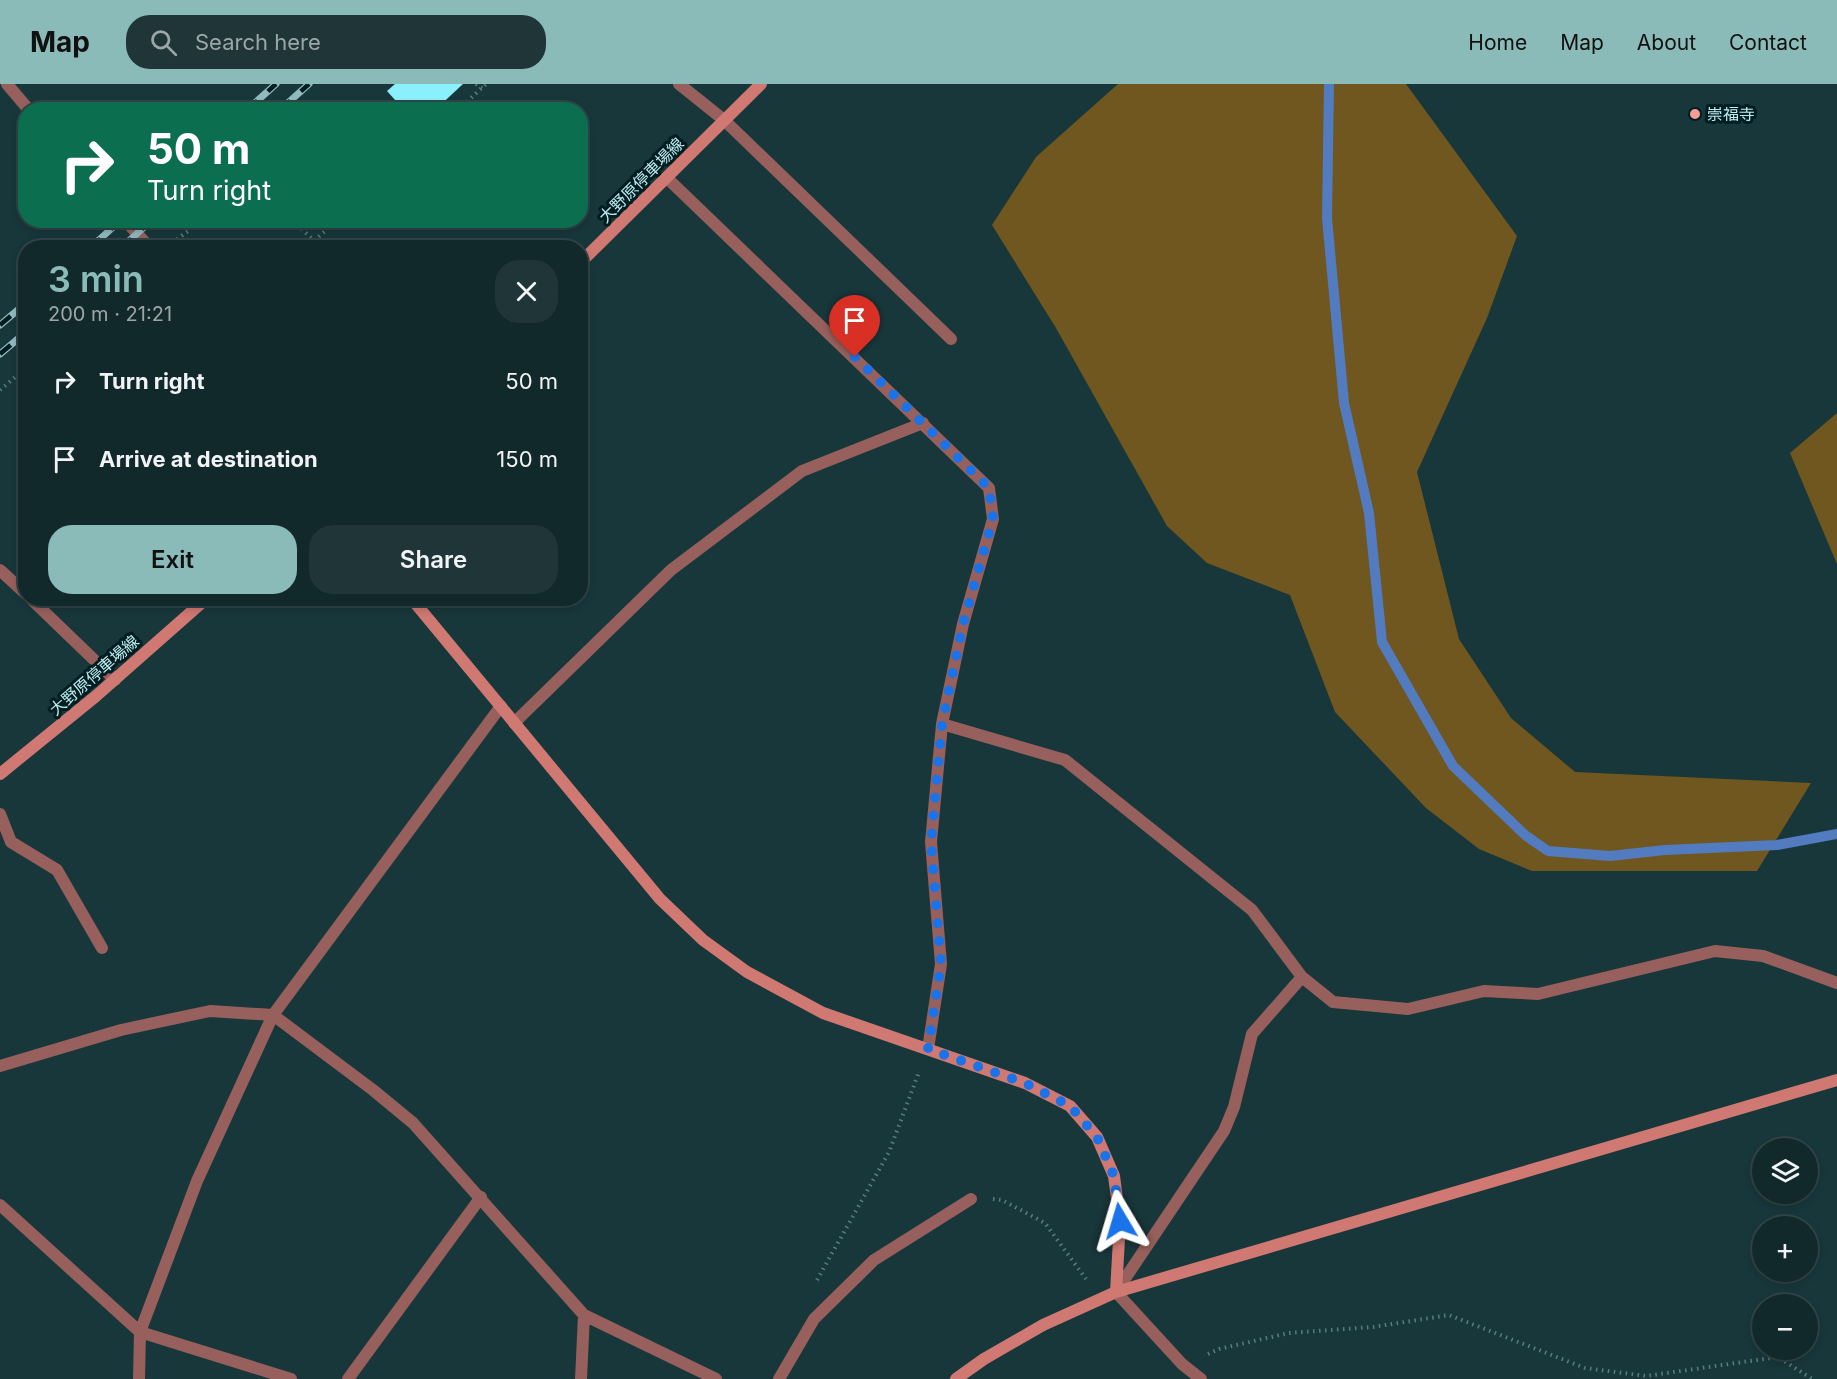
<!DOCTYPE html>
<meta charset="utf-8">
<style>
:root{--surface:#12292c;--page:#1f3538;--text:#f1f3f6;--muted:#9ca6a9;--line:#314548;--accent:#8bbbb9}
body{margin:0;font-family:Inter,"Noto Sans JP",sans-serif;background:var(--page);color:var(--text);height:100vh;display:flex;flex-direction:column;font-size:22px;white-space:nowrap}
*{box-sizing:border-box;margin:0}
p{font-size:20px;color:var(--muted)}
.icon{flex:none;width:33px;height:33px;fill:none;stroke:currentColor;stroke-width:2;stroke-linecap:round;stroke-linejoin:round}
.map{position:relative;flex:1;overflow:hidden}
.panel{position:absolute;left:18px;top:156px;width:570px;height:366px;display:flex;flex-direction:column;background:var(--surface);border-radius:24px;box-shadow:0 3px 9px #0003,0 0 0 2px var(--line)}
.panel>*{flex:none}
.top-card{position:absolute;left:18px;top:18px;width:570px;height:126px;border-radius:24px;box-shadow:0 3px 9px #0003,0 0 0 2px var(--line);background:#0b6e4f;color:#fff;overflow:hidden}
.buttons{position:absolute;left:1752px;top:1054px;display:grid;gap:12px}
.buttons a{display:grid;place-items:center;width:66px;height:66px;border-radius:50%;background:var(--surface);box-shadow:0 3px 9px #0003,0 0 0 2px var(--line);font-size:30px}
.pin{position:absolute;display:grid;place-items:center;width:51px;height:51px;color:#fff;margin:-62px -26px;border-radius:50% 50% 50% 0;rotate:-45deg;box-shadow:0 0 6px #0007}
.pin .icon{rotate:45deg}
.me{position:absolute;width:66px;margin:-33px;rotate:353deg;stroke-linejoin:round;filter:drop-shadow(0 0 4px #0008)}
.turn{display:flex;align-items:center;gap:21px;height:126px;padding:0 30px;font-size:27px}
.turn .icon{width:78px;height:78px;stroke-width:2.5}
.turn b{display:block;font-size:42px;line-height:51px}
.round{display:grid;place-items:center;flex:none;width:63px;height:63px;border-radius:24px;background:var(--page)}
.summary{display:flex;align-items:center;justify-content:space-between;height:102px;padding:0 30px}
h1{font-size:36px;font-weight:600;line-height:45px;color:var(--accent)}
.button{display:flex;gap:12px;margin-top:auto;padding:12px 30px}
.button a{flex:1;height:69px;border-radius:24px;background:var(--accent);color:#111;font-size:24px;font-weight:600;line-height:69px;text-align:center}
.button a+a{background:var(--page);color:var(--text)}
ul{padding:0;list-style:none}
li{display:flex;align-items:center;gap:18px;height:78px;padding:0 30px}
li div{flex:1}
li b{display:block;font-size:22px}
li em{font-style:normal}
header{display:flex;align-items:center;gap:36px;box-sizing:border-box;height:84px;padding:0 30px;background:var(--accent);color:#111}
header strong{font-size:28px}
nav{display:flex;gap:33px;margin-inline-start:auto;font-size:21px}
.search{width:420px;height:54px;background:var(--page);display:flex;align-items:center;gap:15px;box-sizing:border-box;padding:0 21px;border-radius:24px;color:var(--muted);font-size:22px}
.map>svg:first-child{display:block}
</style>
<header>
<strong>Map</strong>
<div class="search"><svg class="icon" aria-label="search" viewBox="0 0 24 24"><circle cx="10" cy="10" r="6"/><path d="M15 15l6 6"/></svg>Search here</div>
<nav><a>Home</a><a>Map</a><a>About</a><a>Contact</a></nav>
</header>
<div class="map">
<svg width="1837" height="1295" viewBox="0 0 1837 1295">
<rect width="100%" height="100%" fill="#18373b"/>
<!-- green -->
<path fill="#70571f" d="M1118,0H1406L1517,152L1487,234L1417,388L1459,555L1511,634L1575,688L1811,699L1757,787H1532L1479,765L1426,724L1335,628L1290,511L1207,479L1167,442L1056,244L992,141L1036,73Z
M1837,329V480L1790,369Z"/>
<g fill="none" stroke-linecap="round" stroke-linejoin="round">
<!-- stream -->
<path stroke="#537bc0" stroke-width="10" d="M1329,0L1327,134L1344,319L1369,429L1382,558L1453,682L1525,751L1548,767L1610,772L1665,766L1777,761L1837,750"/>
</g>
<!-- building -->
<path fill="#8af1fc" d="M395,0H463L435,26H404L387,7Z"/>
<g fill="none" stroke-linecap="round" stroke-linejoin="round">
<!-- path -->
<path stroke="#587d81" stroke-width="4" stroke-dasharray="1.5 4.5" stroke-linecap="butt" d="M476,0L482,4
M458,26L486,0
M293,136L314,157L337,136
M172,159L203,136
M0,306L26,284
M993,1115L1002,1116L1045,1139L1086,1195
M817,1196L889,1068L919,988
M1208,1270L1219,1265L1289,1249L1373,1243L1449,1231L1585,1284L1646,1292L1778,1273L1812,1295"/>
<!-- lane -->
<path stroke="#97605c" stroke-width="12" d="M7,0L29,26
M679,0L724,36L951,255
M667,94L989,404L993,435L963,540L942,640L931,758L941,880L928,965
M125,136L150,164
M0,486L26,510
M30,514L115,596
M514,639L671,486L802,387L923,339
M942,640L1065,676L1252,826L1302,893L1333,918L1408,925L1484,907L1538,910L1715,867L1763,872L1837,899
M0,982L121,946L210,927L273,931L373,1006L413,1039L584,1231L581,1295
M584,1231L716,1295
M779,1295L814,1235L874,1176L971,1115
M1201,1295L1182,1280L1116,1208L1224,1047L1234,1023L1252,950L1302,893"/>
<!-- street -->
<path stroke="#97605c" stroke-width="12" d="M0,730L11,758L57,786L102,864
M0,1121L140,1248L291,1295
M139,1295L140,1248L197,1097L273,931L501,622
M348,1295L481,1113"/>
<!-- secondary -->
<path stroke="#d07872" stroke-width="12" d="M580,179L761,0
M411,514L660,815L703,856L747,888L823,929L1025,999L1070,1022L1097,1053L1114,1092L1120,1137L1116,1208
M0,690L96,612L207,514
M956,1295L984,1275L1043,1241L1116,1208L1837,996"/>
<!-- rail casing -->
<g stroke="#90babe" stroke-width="7">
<path id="rail" d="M247,26L276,0
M280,26L309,0
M90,164L121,136
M121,164L152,136
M0,241L26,219
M0,270L26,248"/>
</g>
<!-- rail -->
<use href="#rail" stroke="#001e22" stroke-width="4.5" stroke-dasharray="14" stroke-linecap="butt"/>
</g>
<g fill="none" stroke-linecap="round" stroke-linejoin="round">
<!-- route -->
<path stroke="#1a73e8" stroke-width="10" stroke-dasharray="0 18" d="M855,273L989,404L993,435L963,540L942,640L931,758L941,880L928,965L1025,999L1070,1022L1097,1053L1114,1092L1120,1137"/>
</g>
<!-- markers -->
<circle fill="#f59c95" stroke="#001e22" stroke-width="2" cx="1695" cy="30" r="6"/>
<g text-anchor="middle" stroke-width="6" stroke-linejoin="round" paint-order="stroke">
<!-- poi labels -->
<g font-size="16" fill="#bdeaee" stroke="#001e22" text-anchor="start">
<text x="1707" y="36">崇福寺</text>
</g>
<!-- street labels -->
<g font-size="16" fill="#bdeaee" stroke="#001e22">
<text transform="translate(641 96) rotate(-45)" y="6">大野原停車場線</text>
<text transform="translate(94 591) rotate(-41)" y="6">大野原停車場線</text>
</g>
</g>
</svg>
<div class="buttons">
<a><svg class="icon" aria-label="layers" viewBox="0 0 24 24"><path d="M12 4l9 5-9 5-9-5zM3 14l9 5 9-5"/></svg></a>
<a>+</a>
<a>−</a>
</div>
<div class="pin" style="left:855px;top:273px;background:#d93025"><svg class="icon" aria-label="arrive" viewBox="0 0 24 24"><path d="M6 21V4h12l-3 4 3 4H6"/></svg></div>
<svg class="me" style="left:1120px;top:1137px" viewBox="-20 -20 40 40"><path d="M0-17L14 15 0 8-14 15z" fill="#1a73e8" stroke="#fff" stroke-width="4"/></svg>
<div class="top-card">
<div class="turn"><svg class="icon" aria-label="right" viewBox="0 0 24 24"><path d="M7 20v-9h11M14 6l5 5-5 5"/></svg><div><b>50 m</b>Turn right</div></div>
</div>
<section class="panel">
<div class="summary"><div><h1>3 min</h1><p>200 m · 21:21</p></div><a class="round"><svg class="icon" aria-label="close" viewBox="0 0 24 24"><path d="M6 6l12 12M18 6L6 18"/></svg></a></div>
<ul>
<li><svg class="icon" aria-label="right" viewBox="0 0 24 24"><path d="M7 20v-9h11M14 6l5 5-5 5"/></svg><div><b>Turn right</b></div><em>50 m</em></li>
<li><svg class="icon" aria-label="arrive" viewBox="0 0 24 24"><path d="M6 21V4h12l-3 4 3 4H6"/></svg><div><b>Arrive at destination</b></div><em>150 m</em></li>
</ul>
<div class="button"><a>Exit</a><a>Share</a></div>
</section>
</div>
